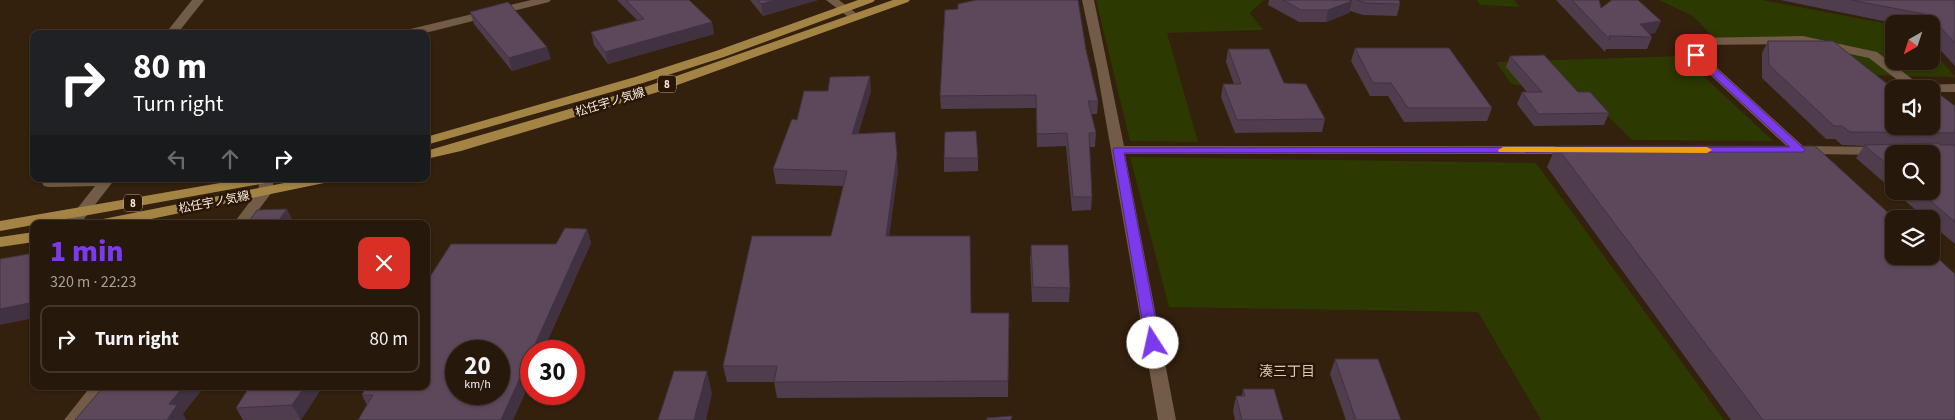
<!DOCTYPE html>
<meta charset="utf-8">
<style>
:root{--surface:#26180a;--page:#2e2113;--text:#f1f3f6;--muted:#a4a09c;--line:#42372b;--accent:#7c3aed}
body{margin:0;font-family:"Source Sans 3","Noto Sans JP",sans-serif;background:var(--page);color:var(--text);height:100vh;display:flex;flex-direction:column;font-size:19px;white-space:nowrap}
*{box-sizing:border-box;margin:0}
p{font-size:16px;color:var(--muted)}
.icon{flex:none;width:28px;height:28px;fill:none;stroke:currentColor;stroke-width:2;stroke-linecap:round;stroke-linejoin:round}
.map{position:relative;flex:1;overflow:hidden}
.sheet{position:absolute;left:30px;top:220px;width:400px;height:170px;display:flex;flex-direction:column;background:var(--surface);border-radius:10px;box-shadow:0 1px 4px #0004,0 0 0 1px var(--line)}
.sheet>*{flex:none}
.banner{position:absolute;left:30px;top:30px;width:400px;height:152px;border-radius:10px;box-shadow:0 1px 4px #0004,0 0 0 1px var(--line);background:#202124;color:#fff;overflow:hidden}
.needle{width:32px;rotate:219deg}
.tools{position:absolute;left:1885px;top:15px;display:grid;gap:10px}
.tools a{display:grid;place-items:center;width:55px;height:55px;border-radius:10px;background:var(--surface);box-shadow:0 1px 4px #0004,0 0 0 1px var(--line);font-size:25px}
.speed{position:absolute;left:445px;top:340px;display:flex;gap:10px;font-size:25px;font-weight:700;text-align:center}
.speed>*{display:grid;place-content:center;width:65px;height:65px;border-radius:50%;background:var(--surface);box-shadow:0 1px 4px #0004,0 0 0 1px var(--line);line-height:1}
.speed small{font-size:12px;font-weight:400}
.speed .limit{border:8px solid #d22;background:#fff;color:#111}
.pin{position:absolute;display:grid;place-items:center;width:42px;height:42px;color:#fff;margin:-21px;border-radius:10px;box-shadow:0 2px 8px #0006}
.me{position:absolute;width:55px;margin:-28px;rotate:350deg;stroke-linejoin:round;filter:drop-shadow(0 0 4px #0008)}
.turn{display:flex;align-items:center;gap:18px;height:105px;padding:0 20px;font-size:22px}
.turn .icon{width:65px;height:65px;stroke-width:2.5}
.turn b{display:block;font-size:35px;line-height:42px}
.lanes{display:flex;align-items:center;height:48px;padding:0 20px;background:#0003;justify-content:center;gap:25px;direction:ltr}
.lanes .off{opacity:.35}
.round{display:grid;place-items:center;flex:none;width:52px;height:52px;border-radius:10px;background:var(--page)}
.head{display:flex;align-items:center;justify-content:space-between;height:85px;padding:0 20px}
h1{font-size:30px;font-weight:800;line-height:38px;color:var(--accent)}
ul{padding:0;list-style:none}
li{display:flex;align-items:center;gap:15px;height:68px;margin:0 10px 8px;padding:0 10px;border:2px solid var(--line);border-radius:10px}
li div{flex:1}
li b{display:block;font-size:19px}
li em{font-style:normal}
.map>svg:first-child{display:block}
</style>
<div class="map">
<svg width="1955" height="420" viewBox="0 0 1955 420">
<rect width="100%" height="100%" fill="#33200d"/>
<!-- green -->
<path fill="#2c3900" d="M1096,0H1264L1250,13L1263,30L1167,33L1198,142L1130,141Z
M1477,0H1514L1520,7L1480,5Z
M1659,0H1762L1894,25V61H1931V49L1955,77L1857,75L1803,37H1713L1693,16Z
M1682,56L1773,141L1632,140L1586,95L1511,84L1496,62Z
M1130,157L1536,163L1724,420H1541L1478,312L1169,307Z"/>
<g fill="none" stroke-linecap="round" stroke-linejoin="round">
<!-- minor -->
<path fill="#725b47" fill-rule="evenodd" d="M192,0H204L177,34H165Z
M531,0H551L549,2L421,34H400L402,31Z
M826,0H839L861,17L859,19H851Z
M1082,0H1094L1124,146H1574L1581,150L1574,154H1125L1176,420H1158L1097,70Z
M1803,36L1877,52L1920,85L1955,84V92H1931V89H1909L1869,58L1803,44L1692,45L1803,146L1881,147L1888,151L1881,155L1812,154L1814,157L1812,160C1803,162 1800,158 1794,153L1675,42L1681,38Z
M45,179H115L80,224H65L95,186L49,187L44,186L42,183Z
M260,179H274L272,192L248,224H233L258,191Z
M91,386H111L84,420H64Z"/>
<!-- major -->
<path fill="#a38444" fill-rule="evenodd" d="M858,0H875L873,2L724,57L643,83L426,145V137L635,77L716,51Z
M893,0H910L908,2L658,92L461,151L426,159V151L648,86Z
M243,179H273L271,182L266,183L0,231V221Z
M304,179H331L329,182L324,183L127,224H96L98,221L103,219Z
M34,232V242L0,247V237Z"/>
</g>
<!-- wall -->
<path fill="#4f3d4e" d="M617,0H689L712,22L714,34L608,64L594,45L591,32L637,20Z
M750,0H818L763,16Z
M1269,0H1399L1400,4L1397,16L1363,15L1350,11L1349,13L1326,22H1299L1268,5Z
M1556,0H1599L1601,8L1661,21L1655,33L1650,34L1652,37L1647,49H1606L1605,52Z
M1780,0H1955V66L1931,40V24H1898Z
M958,9L1086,50L1098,101L1097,114H1091L1096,133L1095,147H1089L1092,197L1091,210L1072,211L1066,146L1037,147L1036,108L941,109L940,96Z
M470,12L551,59L512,71L474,24Z
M1768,41L1891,87L1955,106V244L1931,224V219H1926L1894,191H1931L1894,154V191L1856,158L1864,146L1842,145L1835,139H1826L1762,78V53Z
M1355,48L1492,108L1487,121L1404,122L1388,96H1370L1351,61Z
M1228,49L1284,83L1325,119L1322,132L1235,133L1221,97L1223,84H1234L1226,62Z
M1510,56L1578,92L1609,113L1604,125L1534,126L1517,104L1522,92H1527L1506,67Z
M871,91L858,134L898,170L889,236L971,313H1009L1008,397L777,398L774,382H727L723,366L831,236L843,186L776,184L773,169L797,120Z
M1556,146L1955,420H1731L1547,167Z
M944,158H978V171L944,172Z
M587,229L591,243L543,351H531V379L513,420H358L367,405L362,395L556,244Z
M1031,245L1070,288L1069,302H1032L1030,259Z
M1335,359L1401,420H1346L1330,374Z
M250,386H323L301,420H243L236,408Z
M1243,389L1283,420H1235L1233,411L1236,396H1242Z"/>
<!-- shaded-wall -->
<path fill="#403240" d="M775,0H818L763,16L761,4Z
M1352,1L1349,13L1326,22L1328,10Z
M1661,21L1655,33L1635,37L1640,24Z
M712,22L714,34L608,64L605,52Z
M547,47L551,59L512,71L509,58Z
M870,76L871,91L854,149L852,134Z
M897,155L898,170L887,252L886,236Z
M287,209L294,223V224H276Z
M587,229L591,243L543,351H532Z
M34,302V318L0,325V309Z
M531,353V379L513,420H501Z
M707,371L712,394L706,420H694Z
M184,386H205L183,414L187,420H167L169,404Z
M305,386H323L301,420L292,405Z"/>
<!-- building -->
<path fill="#5c475b" stroke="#403240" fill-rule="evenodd" d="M626,0H689L712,22L605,52L591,32L644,19Z
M758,0H775L761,4Z
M976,0H1078L1086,50L1098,101H1088L1096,133H1089L1092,197H1073L1067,133L1037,134L1036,95L940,96L945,10L958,9V4Z
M1283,0H1349L1352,1L1328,10H1301Z
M1357,0H1399L1400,4L1366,3Z
M1572,0H1599L1601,8L1612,0H1638L1661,21L1640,24L1652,37L1609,36L1610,40Z
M1851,0H1955V43L1929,15Z
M508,2L547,47L509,58L470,12Z
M1768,41H1833L1891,87H1930L1955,106V133L1850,132L1842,126H1834L1769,65ZM1894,89H1931V126H1894Z
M1355,48H1449L1492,108H1408L1391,83H1373Z
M1228,49H1269L1284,83L1306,84L1325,119L1237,120L1223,84H1241Z
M1544,55L1578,92H1590L1609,113L1538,114L1522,92H1542L1510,56Z
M870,76L852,134L895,132L897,155L886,236H970L971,313H1009L1008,381L774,382L777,366H723L752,236H831L847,171L773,169L792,119L797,120L804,91H828L830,77Z
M976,131L978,158H944L945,132Z
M1938,143L1940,145H1955V222L1919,191H1931V154H1894V170L1864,145Z
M1556,146H1815L1895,219H1894V256H1931V252L1955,274V420H1763Z
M287,209L276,224H247L257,210Z
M565,228L587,229L501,420H358L373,395H362L366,386H426V283L451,244H556ZM456,351H499V394H456Z
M1031,245H1068L1070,288L1033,287Z
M34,253V302L0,309V259Z
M1335,359H1378L1401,420H1356Z
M674,371H707L694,420H658Z
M104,386H184L169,404L177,405L167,420H75Z
M250,386H305L292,405L236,408Z
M1243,389H1274L1283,420H1242L1236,396H1245Z
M1012,416L1011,420H986L987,418Z"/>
<!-- route -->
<path fill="#7c3aed" stroke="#51269a" d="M1693,53H1699L1803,148L1805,150L1803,152L1124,153L1160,343L1158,346H1148L1146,343L1113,150L1114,148L1790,147L1693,57Z"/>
<!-- slow -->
<path fill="#f59e0b" d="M1503,147H1707L1712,150L1707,153L1499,152L1498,150Z"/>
<g text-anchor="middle" stroke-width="5" stroke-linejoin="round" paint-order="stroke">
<!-- shield labels -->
<g fill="#291604" stroke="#bbac9e" stroke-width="1">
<rect x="658" y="75.5" width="18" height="17" rx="4"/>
<rect x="124" y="194.5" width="18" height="17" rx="4"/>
</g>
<g font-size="11" font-weight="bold" fill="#f9ece0">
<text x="667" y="88">8</text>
<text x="133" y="207">8</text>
</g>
<!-- street labels -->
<g font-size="12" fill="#f9ece0" stroke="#291604">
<text transform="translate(610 102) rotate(-17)" y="4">松任宇ノ気線</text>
<text transform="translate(214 202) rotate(-11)" y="4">松任宇ノ気線</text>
</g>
<!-- neighbourhood labels -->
<g font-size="14" fill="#e2c8b2" stroke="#291604">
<text x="1287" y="376">湊三丁目</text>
</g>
</g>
</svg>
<div class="tools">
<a><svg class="needle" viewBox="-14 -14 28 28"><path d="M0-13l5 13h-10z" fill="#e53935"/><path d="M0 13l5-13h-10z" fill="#a4a09c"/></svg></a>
<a><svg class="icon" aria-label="sound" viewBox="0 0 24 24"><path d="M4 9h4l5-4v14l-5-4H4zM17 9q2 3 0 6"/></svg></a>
<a><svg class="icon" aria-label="search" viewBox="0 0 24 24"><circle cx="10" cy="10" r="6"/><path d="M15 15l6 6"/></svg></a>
<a><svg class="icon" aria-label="layers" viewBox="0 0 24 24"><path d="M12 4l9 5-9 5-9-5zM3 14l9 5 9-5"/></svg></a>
</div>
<div class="speed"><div>20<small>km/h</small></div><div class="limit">30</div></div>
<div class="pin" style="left:1696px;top:55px;background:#d93025"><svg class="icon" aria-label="arrive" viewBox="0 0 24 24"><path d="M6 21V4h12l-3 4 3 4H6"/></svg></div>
<svg class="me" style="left:1153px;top:343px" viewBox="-20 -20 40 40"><circle r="19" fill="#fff"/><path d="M0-13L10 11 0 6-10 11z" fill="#7c3aed"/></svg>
<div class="banner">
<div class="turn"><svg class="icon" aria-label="right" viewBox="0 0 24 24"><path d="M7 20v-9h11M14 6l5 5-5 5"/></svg><div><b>80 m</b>Turn right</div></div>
<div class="lanes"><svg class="icon off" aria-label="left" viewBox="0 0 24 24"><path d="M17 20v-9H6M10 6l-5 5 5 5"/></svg><svg class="icon off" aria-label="ahead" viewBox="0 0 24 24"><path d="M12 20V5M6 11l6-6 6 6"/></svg><svg class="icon" aria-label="right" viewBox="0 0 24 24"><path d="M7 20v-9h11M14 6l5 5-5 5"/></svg></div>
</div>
<section class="sheet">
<div class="head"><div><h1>1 min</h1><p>320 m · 22:23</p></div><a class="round" style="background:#d93025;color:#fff"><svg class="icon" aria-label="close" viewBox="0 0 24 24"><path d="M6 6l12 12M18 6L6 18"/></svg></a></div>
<ul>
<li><svg class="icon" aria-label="right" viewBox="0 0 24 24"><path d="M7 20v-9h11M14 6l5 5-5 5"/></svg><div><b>Turn right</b></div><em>80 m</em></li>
</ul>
</section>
</div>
